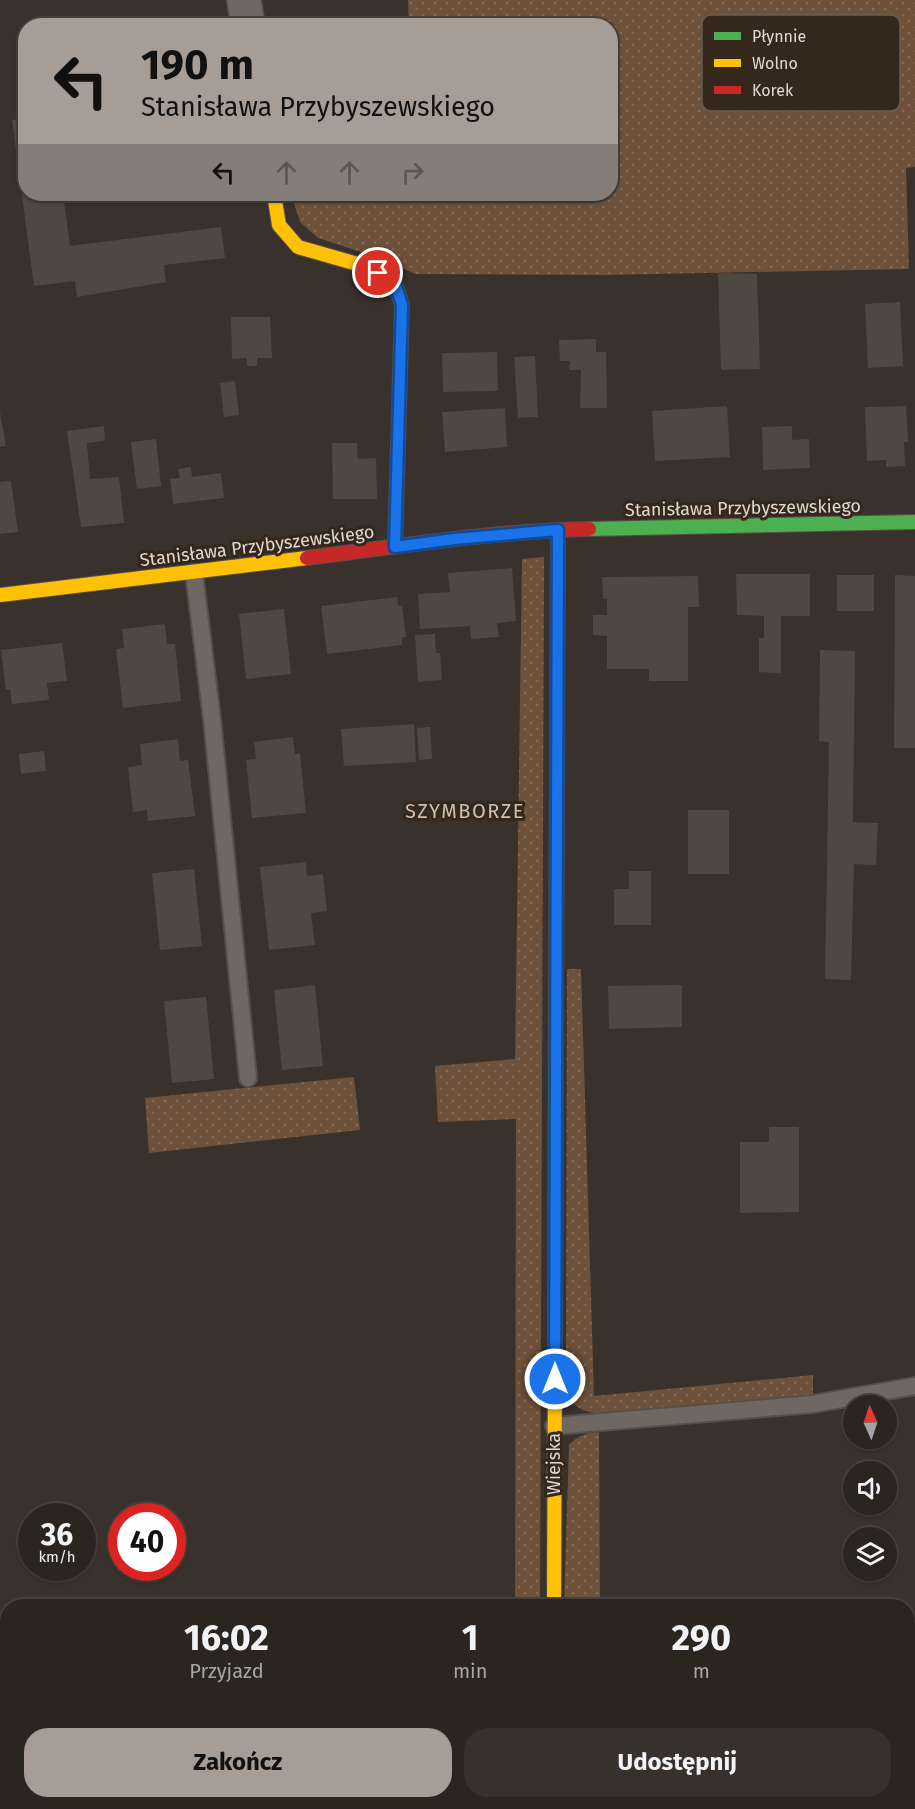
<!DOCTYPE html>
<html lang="pl">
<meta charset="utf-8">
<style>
:root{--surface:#2b2520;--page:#37312d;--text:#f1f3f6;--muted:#a6a5a5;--line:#47423e;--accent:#a69d96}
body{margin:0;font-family:"Fira Sans",sans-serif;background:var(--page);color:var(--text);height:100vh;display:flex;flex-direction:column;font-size:22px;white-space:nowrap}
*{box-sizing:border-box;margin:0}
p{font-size:20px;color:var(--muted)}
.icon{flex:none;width:33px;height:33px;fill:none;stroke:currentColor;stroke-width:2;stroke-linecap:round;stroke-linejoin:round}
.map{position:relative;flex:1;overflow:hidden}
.sheet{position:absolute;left:0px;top:1599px;width:915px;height:210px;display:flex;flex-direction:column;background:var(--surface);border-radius:24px 24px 0 0;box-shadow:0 2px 4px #0004,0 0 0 2px var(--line)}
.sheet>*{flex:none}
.top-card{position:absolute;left:18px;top:18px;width:600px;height:183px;border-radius:24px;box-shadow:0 2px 4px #0004,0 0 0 2px var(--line);background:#a69d96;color:#111;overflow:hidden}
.needle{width:39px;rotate:357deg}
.buttons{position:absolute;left:843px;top:1395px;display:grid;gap:12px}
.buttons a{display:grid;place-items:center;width:54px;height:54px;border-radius:50%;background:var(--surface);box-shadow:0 2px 4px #0004,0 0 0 2px var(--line);font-size:30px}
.speed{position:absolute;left:18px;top:1503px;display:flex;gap:12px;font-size:30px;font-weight:700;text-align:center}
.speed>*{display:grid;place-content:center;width:78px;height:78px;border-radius:50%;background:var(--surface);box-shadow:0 2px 4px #0004,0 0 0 2px var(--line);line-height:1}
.speed small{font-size:15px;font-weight:400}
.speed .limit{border:9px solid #d22;background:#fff;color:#111}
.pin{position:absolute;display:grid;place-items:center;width:51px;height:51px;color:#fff;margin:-26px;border:3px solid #fff;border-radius:50%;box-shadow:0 2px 6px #0007}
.me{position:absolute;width:66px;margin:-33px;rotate:0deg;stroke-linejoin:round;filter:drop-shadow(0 0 4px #0008)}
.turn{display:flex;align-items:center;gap:21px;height:126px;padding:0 24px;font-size:27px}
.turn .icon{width:78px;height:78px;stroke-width:2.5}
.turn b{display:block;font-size:42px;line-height:51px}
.lanes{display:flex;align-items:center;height:57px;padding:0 24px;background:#0003;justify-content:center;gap:30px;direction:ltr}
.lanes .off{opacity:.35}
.eta{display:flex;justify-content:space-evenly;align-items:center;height:102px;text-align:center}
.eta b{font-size:36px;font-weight:700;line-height:42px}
.button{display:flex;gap:12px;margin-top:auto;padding:12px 24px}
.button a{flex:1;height:69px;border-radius:24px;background:var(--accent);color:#111;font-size:24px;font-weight:700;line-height:69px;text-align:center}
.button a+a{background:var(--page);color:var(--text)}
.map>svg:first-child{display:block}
</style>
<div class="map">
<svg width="915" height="1809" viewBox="0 0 915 1809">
<defs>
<pattern id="grass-dots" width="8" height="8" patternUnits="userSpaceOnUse" patternTransform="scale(1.5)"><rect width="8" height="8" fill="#6e513a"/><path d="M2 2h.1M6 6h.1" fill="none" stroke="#826955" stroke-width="1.8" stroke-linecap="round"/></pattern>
</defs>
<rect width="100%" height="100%" fill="#39312b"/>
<!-- grass -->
<path fill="url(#grass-dots)" d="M408,0H915V167L906,168L909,269L605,275L415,274L388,261L318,238L300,222L291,194H610V26L409,25Z
M544,557L540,1606H515L516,1119L438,1122L435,1066L515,1059L522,559Z
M567,969H581L594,1396L813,1375V1395L604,1414C584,1412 579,1411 566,1395Z
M354,1077L360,1130L149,1153L145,1098Z
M599,1432L600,1606H564L569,1445C578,1435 586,1433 599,1432Z
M908,1718L915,1719V1739L908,1771Z
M514,1802H540V1809H514Z
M564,1802H596L597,1809H564Z
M769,1802H900L899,1809H800Z"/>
<!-- building -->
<path fill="#4e4842" d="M26,118V194H63L70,246L221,227L225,258L164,265L166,282L77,297L75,281L34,286L12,120Z
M198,194H229V195L198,199Z
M718,273L757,274L760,369L721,370Z
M900,302L903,366L868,368L865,304Z
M231,317H270L272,358H257V366H247V358L232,359Z
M596,339V352H606L607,408H580L581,370H569L570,361H560L559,340Z
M497,352L498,391L443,392L442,353Z
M535,356L538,417L518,418L514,357Z
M235,381L239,415L224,417L220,383Z
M727,406L730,457L655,461L652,411Z
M906,406L908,442H904L905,466L886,467V460L867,461L865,407Z
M505,408L507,447L445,452L442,412Z
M0,412L6,446L0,447Z
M104,426L105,441L87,443L90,479L119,477L124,523L81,527L67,431Z
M792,426V440L809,439L810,468L763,470L762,427Z
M156,439L161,486L137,489L131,442Z
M332,443H357L358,459L376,458L377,499H333Z
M191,467L192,477L221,473L224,498L173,504L170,479L180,478L178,469Z
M11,481L18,532L0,534V482Z
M512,568L516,621L497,623L499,637L471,639L470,626L420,629L418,594L450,592L448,573Z
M736,574H810V616H781V673L759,672V638H764V616L737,615Z
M837,575H874V611H837Z
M895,575L915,576V748H894Z
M698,576L699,607H688V681H649V669H607V636L593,635V615H607V599H603L602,577Z
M397,597L398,606H402L406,637H402V645L327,654L321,606Z
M284,609L291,674L246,679L239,614Z
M165,624L167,644H175L181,701L123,708L116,649L124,648L122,629Z
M435,634L436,653H440L442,680L418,682L415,635Z
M62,643L67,681L47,683L49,700L12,704L10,689L6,690L1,650Z
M820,650L855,651L853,822L878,823L876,865L854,864L851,980L825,979L829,742L819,741Z
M414,724L416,762L344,766L341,729Z
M430,727L432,759L419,760L417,728Z
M293,737L295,754L300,753L306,813L252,818L246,760L256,759L254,742Z
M178,739L180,761L188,760L195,816L148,821L147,810L133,812L128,767L142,765L140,744Z
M44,751L46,771L21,774L19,754Z
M688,810H729V874H688Z
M306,862L307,876L323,874L327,911L311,913L315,945L269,950L260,867Z
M194,869L202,946L160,950L152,873Z
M629,871H651V925H614V889H629Z
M315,985L323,1066L282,1070L274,990Z
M682,985V1027L609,1029L608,986Z
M206,997L214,1079L172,1083L164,1001Z
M769,1127H799V1212L740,1213V1142H769Z"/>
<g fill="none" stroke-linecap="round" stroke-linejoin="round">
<!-- lane casing -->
<g stroke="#564f4a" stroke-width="20">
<path id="lane" d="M194,573L212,719L248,1078
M554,1426L813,1404L915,1386"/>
</g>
<!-- street casing -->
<g stroke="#564f4a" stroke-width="36">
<path id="street" d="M244,0L248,26
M553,1809V1802"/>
</g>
<!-- fast casing -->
<g stroke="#564f4a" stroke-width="16">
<path id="fast" d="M589,529L915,522
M555,1357L556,1015"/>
</g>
<!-- slow casing -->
<g stroke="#564f4a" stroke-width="16">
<path id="slow" d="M274,194L279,225L298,247L361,265L394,280L402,305L395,547
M0,595L307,558
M554,1606L555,1357"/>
</g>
<!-- jam casing -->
<g stroke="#564f4a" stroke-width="16">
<path id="jam" d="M307,558C401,546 495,531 589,529
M556,1015L558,530"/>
</g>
<!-- lane -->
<use href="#lane" stroke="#6f6761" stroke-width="16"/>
<!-- street -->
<use href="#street" stroke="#6f6761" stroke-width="33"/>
<!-- fast -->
<use href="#fast" stroke="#4caf50" stroke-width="14"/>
<!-- slow -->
<use href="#slow" stroke="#ffc107" stroke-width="14"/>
<!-- jam -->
<use href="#jam" stroke="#c62828" stroke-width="14"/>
</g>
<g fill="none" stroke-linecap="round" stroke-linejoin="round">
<!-- route casing -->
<g stroke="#114b97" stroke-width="15">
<path id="route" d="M378,273L394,280L402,305L395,547L454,539L558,530L555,1379"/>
</g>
<!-- route -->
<use href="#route" stroke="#1a73e8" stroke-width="10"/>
</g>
<g text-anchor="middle" stroke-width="6" stroke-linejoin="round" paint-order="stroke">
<!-- street labels -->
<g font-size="18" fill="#e0d7d0" stroke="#34271c">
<text transform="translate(743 508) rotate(-1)" y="6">Stanisława Przybyszewskiego</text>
<text transform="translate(257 546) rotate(-7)" y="6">Stanisława Przybyszewskiego</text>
<text transform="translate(554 1464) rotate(-90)" y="6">Wiejska</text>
</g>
<!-- neighbourhood labels -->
<g font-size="20" letter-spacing="1.5" fill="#d0bfb1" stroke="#34271c">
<text x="465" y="818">SZYMBORZE</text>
</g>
</g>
<!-- legend -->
<rect x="702" y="15" width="198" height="96" rx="9" fill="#34271c" stroke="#685c52" stroke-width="1.5"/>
<rect x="714" y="32" width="27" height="8" fill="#4caf50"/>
<rect x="714" y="59" width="27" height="8" fill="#ffc107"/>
<rect x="714" y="86" width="27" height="8" fill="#c62828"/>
<g font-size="16" fill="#e0d7d0">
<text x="752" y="42">Płynnie</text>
<text x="752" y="69">Wolno</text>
<text x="752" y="96">Korek</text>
</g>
</svg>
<div class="buttons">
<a><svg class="needle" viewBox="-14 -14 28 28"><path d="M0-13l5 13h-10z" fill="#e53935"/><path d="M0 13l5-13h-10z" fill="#a6a5a5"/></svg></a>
<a><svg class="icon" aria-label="sound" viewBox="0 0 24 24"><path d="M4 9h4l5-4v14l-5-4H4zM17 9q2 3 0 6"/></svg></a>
<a><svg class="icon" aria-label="layers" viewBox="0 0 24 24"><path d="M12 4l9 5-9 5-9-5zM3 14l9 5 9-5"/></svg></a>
</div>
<div class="speed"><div>36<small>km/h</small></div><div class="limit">40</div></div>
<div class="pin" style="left:378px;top:273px;background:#d93025"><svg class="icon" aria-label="arrive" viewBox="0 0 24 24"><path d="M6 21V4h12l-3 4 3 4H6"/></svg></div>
<svg class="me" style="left:555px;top:1379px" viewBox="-20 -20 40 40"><circle r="17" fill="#1a73e8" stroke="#fff" stroke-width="3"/><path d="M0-11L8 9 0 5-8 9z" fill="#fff"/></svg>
<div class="top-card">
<div class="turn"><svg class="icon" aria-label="left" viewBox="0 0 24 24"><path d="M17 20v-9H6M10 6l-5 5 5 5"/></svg><div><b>190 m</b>Stanisława Przybyszewskiego</div></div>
<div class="lanes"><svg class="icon" aria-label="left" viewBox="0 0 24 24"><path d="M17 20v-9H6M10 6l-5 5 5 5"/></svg><svg class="icon off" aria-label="ahead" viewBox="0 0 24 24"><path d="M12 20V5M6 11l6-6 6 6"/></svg><svg class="icon off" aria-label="ahead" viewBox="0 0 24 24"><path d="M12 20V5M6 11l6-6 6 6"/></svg><svg class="icon off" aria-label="right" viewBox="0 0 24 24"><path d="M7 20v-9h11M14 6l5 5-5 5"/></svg></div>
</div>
<section class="sheet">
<div class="eta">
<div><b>16:02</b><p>Przyjazd</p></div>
<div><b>1</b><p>min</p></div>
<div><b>290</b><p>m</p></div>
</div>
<div class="button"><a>Zakończ</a><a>Udostępnij</a></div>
</section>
</div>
